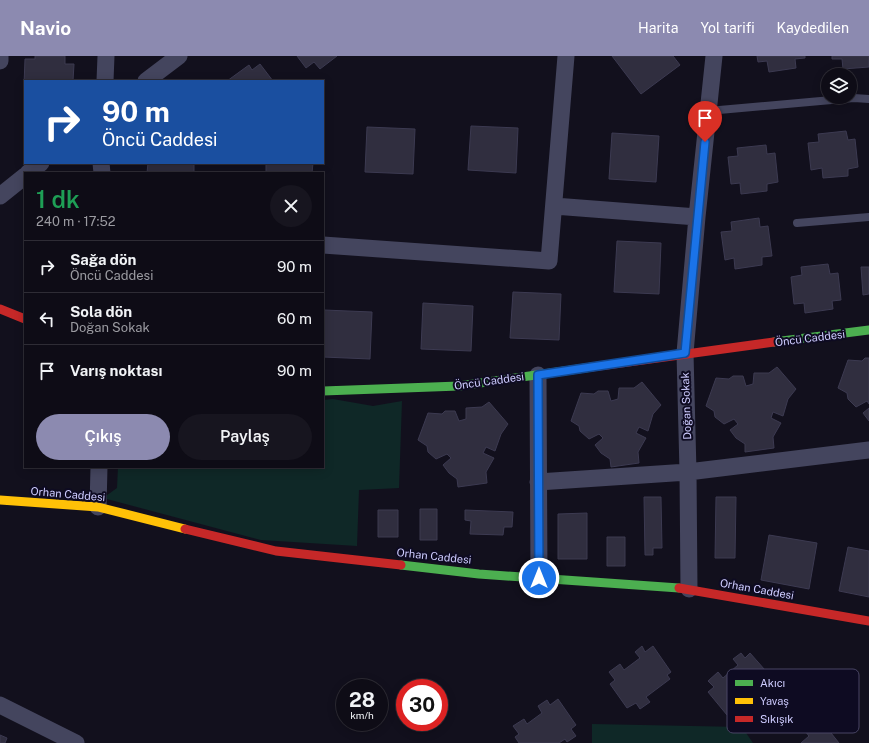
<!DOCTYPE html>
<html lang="tr">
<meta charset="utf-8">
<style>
:root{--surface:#0e0c16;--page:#17151f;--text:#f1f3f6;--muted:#9b9ba1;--line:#2e2c35;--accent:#8c8ab0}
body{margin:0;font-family:"Public Sans",sans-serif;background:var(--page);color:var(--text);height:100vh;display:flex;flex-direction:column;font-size:15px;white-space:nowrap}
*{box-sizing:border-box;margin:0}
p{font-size:13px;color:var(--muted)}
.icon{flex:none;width:22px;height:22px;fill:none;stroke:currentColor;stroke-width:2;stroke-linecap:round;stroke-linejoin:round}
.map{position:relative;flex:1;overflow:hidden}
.panel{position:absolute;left:24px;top:116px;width:300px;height:296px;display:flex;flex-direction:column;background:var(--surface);border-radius:0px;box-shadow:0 2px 10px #0003,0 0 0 1px var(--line)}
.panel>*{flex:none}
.banner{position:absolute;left:24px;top:24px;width:300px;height:84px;border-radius:0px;box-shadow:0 2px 10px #0003,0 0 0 1px var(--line);background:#1a4fa0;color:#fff;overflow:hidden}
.tools{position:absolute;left:821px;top:12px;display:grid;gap:8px}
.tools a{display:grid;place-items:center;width:36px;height:36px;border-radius:50%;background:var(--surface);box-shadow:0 2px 10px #0003,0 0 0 1px var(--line);font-size:20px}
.speed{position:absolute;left:336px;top:623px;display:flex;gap:8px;font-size:20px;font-weight:700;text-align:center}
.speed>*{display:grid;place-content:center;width:52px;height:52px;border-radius:50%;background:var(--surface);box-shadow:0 2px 10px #0003,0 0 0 1px var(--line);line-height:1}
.speed small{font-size:10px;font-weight:400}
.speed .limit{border:6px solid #d22;background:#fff;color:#111}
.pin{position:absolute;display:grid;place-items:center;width:34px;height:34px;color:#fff;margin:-41px -17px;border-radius:50% 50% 50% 0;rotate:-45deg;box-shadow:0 0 4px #0007}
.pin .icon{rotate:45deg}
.me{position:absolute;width:44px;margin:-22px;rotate:0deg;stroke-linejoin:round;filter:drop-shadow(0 0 3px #0008)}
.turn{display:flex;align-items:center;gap:14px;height:84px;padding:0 12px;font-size:18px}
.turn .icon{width:52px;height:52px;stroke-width:2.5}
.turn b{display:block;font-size:28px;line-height:34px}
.round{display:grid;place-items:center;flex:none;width:42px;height:42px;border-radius:21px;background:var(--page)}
.headline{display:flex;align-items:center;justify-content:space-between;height:68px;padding:0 12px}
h1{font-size:24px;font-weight:600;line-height:30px;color:#1e9e55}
.primary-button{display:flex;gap:8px;margin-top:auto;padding:8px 12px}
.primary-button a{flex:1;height:46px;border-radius:24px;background:var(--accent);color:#fff;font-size:16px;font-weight:600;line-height:46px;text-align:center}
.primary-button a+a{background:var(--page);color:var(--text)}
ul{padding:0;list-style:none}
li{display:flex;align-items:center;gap:12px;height:52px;padding:0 12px;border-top:1px solid var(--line)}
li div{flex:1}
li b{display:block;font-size:15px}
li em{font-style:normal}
header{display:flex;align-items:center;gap:24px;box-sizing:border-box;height:56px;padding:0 20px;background:var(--accent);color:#fff}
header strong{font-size:19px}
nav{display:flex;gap:22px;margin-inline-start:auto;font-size:14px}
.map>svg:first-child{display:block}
</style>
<header>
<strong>Navio</strong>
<nav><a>Harita</a><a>Yol tarifi</a><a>Kaydedilen</a></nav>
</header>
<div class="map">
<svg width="869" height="687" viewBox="0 0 869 687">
<rect width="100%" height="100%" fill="#12101d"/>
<!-- green -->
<path fill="#0f2827" d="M333,343L373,350L402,345L399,432L359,434L357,490L261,484L103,442L117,432L118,411H323V344Z
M592,668L742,671L753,687H592Z"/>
<!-- building -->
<path fill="#302e3f" stroke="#3c3a51" d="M35,0H65V8H74L73,25H25L24,29L25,3H35Z
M297,0H337L320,13L314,6L306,12Z
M612,0H673L680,9L641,38Z
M757,0H805V2L795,3L796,12L769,16L767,5L758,6Z
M832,0H869V11L843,13L842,3H832Z
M260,8L273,25H227L249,9L252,14Z
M471,70L518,72L516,117L468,114Z
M367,71L415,73L413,118L365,116Z
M846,75L848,84L855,83L858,111L848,113V120L823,122L822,112L811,114L808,87L819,86L818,78Z
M612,77L659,80L656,126L609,123Z
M766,89L767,98L775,97L778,126L767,128V135L741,138L740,127L731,128L728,101L738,100L737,92Z
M148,107H194V117H147Z
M266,107H313L312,117H266Z
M759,162L760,171L768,170L772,200L762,201V209L735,213L734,202L725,204L721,176L732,175L731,166Z
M617,185L661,187L659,238L614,236Z
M828,208L830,218L838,217L841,244L832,245L833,253L805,257L804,247L794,248L791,221L802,219L801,211Z
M861,211H869V238L863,239Z
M513,236L561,238L559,284L510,282Z
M423,247L473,250L471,295L421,293Z
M324,254L372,256L370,303L323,301Z
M865,302H869V348L867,345L856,351L848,343L847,337L838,332L848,304L862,305Z
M777,311L796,333L788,343L783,360L773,356L771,362L781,367L773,381L774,392L745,396V388L736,382L730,374L738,368L734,363L724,368L715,361L714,355L706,350L716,322L729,323L733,320H743L746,330L753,328L754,317H769Z
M642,326L661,349L653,358L648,375L639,371L636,377L646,382L638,396L639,407L611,411L610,403L601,397L595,389L603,382L599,378L589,383L580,375L579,370L571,365L581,337L594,338L598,335H608L611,345L618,343L619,332H634Z
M489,346L508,368L501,378L495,395L486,391L483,397L494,402L486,416L487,427L458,431L457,423L449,417L443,409L451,402L447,398L436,403L428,396L427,390L418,384L428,357L442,358L445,355H455L459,365L466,363V352L482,351Z
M869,352V365L863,357Z
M644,441H661L662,492H653V499H645Z
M716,441H736L735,502H715Z
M420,453H437V484H420Z
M378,454H398V481H378Z
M465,454L513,456L512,471H504L503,479L470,478L471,465L465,464Z
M587,457V503H558V458Z
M769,479L817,487L809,533L761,524Z
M607,481H625V510H607Z
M848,491L869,495V541L839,535Z
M642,590L645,596L653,590L671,616L667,619L670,623L646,641L650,646L640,653L636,647L627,652L610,628L615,624L609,616L620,608L624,614L640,602L635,596Z
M741,597L745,602L750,597L772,622L768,625L770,628L767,631L769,633L760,640L757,637L745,648L749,653L740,660L734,654L727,659L708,636L714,631L708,625L718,616L723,622L738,609L733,603Z
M558,643L576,669L571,673L576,680L567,686L565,683L559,687H519L515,681L519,678L513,670L524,663L527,668L542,657L538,650L547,644L550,649Z
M814,667L818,672L823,667L839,687H801L809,680L805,675Z
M0,679L7,682L5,687H0Z"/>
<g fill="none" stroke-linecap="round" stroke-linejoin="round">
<!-- lane -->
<path stroke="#44455e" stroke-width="8" d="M708,55L854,42L869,43
M797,167L869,161"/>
<!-- street -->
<path stroke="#44455e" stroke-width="17" d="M0,5V0
M105,25L106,0
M146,25L179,0
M101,107L102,117
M28,117L41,107
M0,140L25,120
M554,150L697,161
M323,189L549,205L566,0
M538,319L539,522
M538,426L688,416L869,394
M98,451L99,411
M689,533L688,416L685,297L697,161L714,0
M0,649L76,687"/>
<!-- fast -->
<path stroke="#4caf50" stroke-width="9" d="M774,286L869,274
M323,335L459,330L592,311
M401,509L479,518L679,532"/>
<!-- slow -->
<path stroke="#ffc107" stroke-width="9" d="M0,444L98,451L185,473"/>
<!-- jam -->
<path stroke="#c62828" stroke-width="9" d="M0,253L25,263
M592,311L774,286
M185,473L276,495L401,509
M679,532L869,565"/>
</g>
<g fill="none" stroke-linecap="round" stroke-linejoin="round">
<!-- route casing -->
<g stroke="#114b97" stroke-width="10">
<path id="route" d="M539,522L538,319L685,297L705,86"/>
</g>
<!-- route -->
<use href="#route" stroke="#1a73e8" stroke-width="7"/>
</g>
<g text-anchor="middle" stroke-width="4" stroke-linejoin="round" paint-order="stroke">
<!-- street labels -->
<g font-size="11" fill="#ceccff" stroke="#0e0b22">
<text transform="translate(810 282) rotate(-7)" y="4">Öncü Caddesi</text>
<text transform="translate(489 325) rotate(-8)" y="4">Öncü Caddesi</text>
<text transform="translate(686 350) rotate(-92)" y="4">Doğan Sokak</text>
<text transform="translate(68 438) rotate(5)" y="4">Orhan Caddesi</text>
<text transform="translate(434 500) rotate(6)" y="4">Orhan Caddesi</text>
<text transform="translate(757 533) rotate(10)" y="4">Orhan Caddesi</text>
</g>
</g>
<!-- legend -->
<rect x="727" y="613" width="132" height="64" rx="6" fill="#0e0b22" stroke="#484564" stroke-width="1"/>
<rect x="735" y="624" width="18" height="6" fill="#4caf50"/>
<rect x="735" y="642" width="18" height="6" fill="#ffc107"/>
<rect x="735" y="660" width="18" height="6" fill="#c62828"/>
<g font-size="11" fill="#ceccff">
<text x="760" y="631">Akıcı</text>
<text x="760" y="649">Yavaş</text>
<text x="760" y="667">Sıkışık</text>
</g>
</svg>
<div class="tools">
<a><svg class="icon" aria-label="layers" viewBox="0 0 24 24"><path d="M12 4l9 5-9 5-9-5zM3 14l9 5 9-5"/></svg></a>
</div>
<div class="speed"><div>28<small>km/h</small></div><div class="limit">30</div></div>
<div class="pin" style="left:705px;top:86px;background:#d93025"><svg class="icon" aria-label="arrive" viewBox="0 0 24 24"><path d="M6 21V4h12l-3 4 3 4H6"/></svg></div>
<svg class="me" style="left:539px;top:522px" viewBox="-20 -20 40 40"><circle r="17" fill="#1a73e8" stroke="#fff" stroke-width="3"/><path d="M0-11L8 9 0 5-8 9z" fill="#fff"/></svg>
<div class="banner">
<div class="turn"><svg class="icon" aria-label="right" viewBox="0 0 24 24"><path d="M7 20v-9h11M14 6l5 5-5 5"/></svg><div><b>90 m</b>Öncü Caddesi</div></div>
</div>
<section class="panel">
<div class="headline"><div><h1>1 dk</h1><p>240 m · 17:52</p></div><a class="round"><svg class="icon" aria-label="close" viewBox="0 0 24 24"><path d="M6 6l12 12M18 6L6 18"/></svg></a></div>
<ul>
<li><svg class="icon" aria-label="right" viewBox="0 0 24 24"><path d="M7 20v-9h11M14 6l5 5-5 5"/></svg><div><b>Sağa dön</b><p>Öncü Caddesi</p></div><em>90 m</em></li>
<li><svg class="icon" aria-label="left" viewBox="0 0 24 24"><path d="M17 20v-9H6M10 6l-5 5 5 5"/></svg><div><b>Sola dön</b><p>Doğan Sokak</p></div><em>60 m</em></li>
<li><svg class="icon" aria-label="arrive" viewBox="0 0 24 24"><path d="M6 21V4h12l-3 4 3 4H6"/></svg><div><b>Varış noktası</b></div><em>90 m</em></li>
</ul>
<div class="primary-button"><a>Çıkış</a><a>Paylaş</a></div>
</section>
</div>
